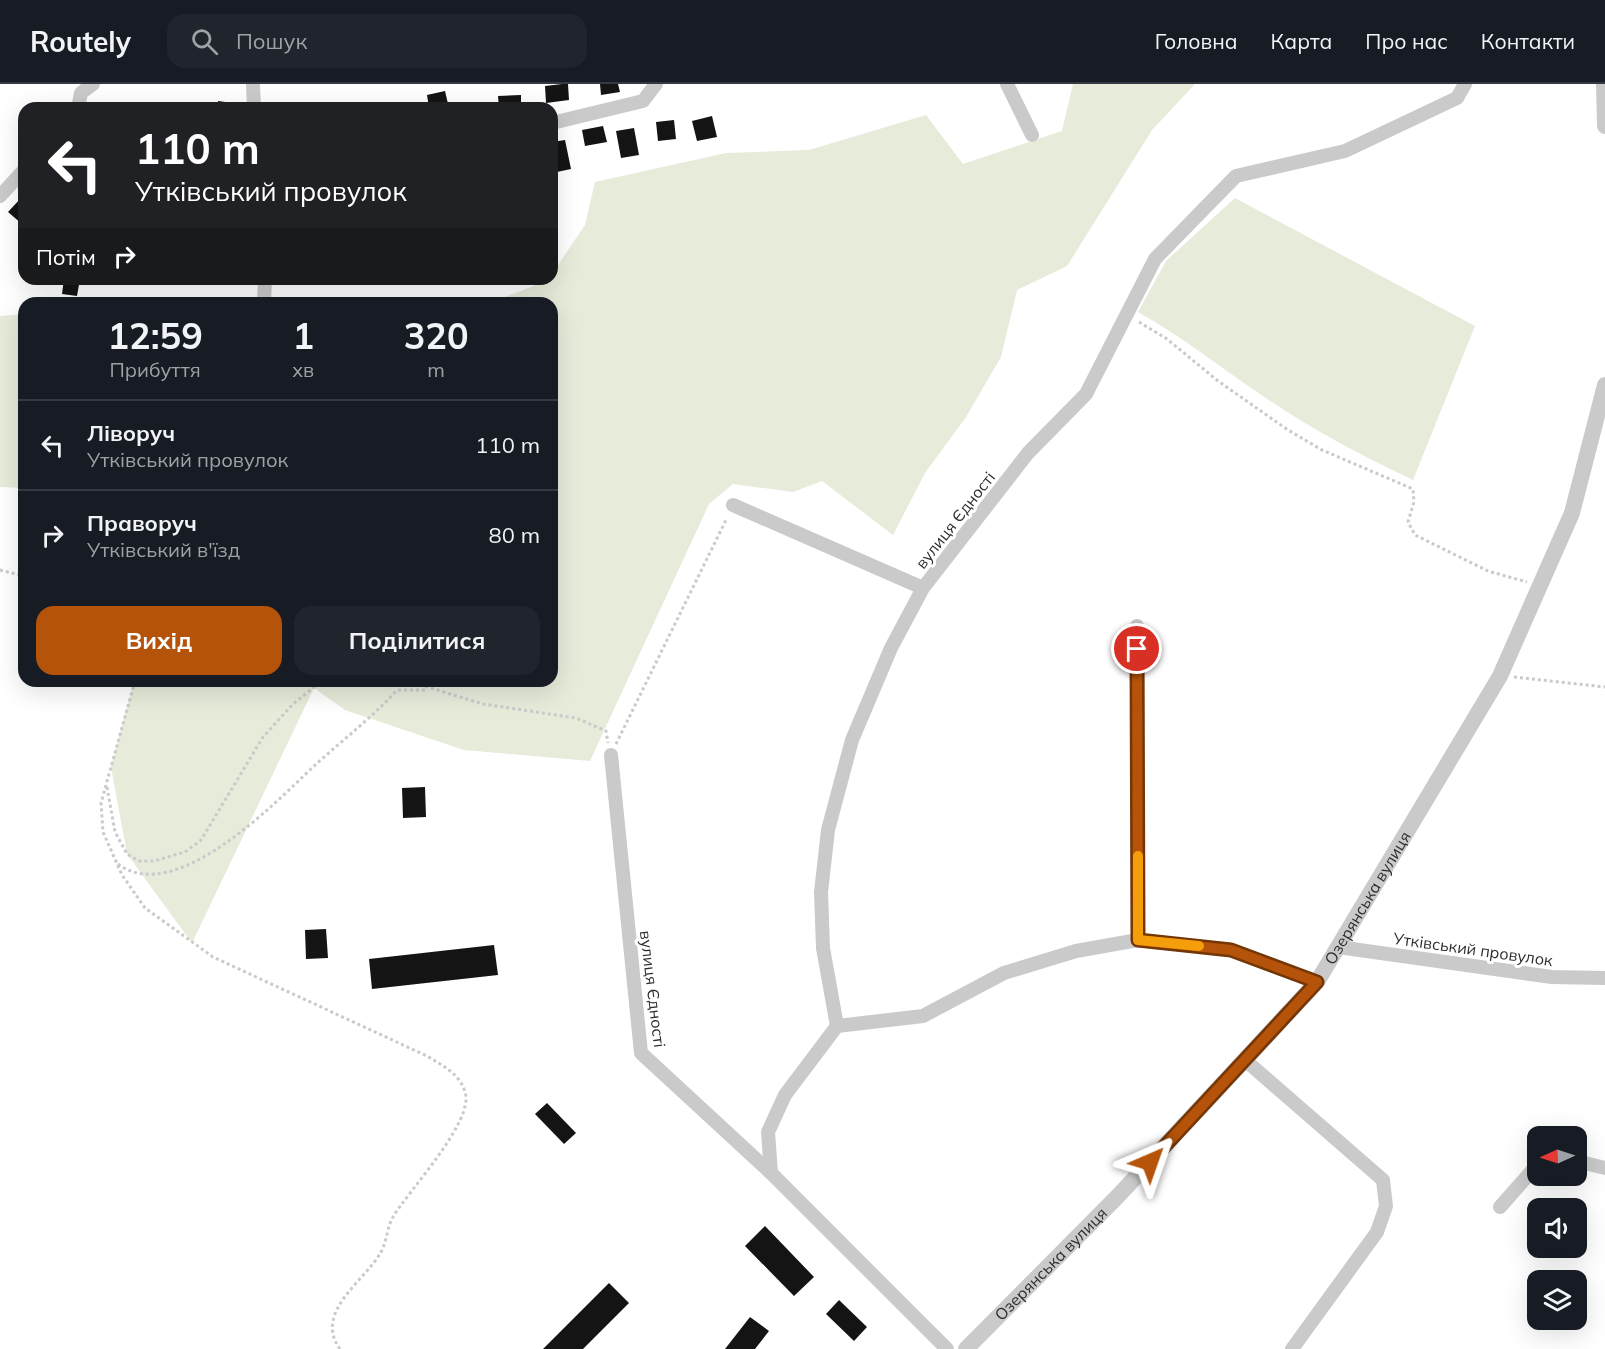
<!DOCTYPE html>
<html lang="uk">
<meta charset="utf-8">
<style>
:root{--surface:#171b24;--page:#20242c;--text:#f1f3f6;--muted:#9ea1a6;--line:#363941;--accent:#b45309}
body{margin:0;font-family:Mulish,sans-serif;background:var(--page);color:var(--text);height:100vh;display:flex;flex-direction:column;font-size:22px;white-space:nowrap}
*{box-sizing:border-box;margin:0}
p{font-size:20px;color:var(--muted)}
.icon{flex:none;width:33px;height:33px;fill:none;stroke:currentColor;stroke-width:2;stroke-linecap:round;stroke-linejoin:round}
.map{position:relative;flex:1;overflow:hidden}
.side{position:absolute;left:18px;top:213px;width:540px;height:390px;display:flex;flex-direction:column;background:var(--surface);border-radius:18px;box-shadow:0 6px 24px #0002}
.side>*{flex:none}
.top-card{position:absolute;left:18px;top:18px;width:540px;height:183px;border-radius:18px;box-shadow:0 6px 24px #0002;background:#202124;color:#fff;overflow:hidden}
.needle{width:39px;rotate:267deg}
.fabs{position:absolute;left:1527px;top:1042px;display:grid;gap:12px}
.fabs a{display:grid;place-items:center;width:60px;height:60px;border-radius:12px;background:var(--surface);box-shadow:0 6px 24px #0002;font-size:30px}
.pin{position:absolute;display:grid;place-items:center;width:51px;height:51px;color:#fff;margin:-26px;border:3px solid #fff;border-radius:50%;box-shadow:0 2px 6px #0007}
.me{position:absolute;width:66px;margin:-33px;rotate:43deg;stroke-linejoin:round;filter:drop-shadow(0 0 4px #0008)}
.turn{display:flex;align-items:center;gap:21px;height:126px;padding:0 18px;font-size:27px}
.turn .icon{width:78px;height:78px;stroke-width:2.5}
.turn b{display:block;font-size:42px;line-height:51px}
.then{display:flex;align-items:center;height:57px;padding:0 18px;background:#0003;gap:12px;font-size:22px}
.eta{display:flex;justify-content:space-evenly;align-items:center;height:102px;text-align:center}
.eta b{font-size:36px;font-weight:700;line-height:42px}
.cta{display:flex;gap:12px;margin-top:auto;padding:12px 18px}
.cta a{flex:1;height:69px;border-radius:18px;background:var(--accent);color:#fff;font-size:24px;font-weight:700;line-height:69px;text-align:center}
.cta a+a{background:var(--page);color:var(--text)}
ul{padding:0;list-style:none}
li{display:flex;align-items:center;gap:18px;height:90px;padding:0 18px;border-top:2px solid var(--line)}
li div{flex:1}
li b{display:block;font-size:22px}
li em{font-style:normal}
header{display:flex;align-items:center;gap:36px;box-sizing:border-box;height:84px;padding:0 30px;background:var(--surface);border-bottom:2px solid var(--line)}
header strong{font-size:28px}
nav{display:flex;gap:33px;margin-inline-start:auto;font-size:21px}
.search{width:420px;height:54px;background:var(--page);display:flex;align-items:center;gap:15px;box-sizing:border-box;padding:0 21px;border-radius:18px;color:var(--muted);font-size:22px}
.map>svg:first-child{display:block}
</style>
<header>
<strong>Routely</strong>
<div class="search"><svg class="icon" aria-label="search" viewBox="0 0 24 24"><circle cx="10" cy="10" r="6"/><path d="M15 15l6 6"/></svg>Пошук</div>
<nav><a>Головна</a><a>Карта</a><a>Про нас</a><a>Контакти</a></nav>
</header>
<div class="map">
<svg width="1605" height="1265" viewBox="0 0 1605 1265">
<rect width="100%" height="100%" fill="#fff"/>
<!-- green -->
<path fill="#e6ebda" d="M1073,0H1195L1152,46L1067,182L1017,206L1001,273L966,333L925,389L893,451L822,397L793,408L733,400L709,420L590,677L464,666L345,626L314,604L192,859L127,770L111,683L134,597H552V219H489L552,195V190L585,141L595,98L726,69L809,66L926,31L963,80L1062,47Z
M1235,114L1475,242L1413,396C1360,371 1309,344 1260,310C1220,283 1181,252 1138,228L1166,177Z
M24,230V404L0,403V232Z"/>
<!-- building -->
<path fill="#141414" d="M562,0H568L569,16L546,19L545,2Z
M600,0H618L620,8L601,11Z
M445,7L449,24H429L427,11Z
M521,11V24H499L498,12Z
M218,17L240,20L239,24H218Z
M712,32L717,53L697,57L692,37Z
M674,36L676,55L658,57L656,38Z
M603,42L607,58L585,62L582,46Z
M634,44L639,71L621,74L616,47Z
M565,56L571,85L552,89V58Z
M21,114L24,117L22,140L8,128Z
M64,195H80L77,212L62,210Z
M425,703L426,733L403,734L402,704Z
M326,845L328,874L306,875L305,846Z
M494,861L498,891L372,905L369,875Z
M547,1019L576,1049L564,1060L535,1030Z
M765,1142L814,1193L794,1212L745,1162Z
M609,1199L629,1219L583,1265H543Z
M839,1216L867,1243L854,1257L826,1230Z
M750,1233L769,1247L755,1265H725Z"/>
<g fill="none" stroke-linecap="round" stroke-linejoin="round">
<!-- path -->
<path stroke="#cacaca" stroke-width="3" stroke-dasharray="3 3" stroke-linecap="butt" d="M1139,238L1167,255L1218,297L1288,346L1322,366L1413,405L1414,418L1408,438L1415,451L1488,487L1527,498
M0,486L24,492
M1514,593L1605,603
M135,597L101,719L103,748L122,791L145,824L213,873L427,972C443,982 459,989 465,1008C475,1037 408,1107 393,1133C387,1143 387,1157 381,1168C365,1197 313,1228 340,1265
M408,597L483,620L576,634L606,647L608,659
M616,660L727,434
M107,703L115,748L127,770L139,777H154L185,768L201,756L263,653L293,620L314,603L333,597
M118,780C175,823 275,719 313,683C341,657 371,635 397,606H427"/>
<!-- minor -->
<path stroke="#cacaca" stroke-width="14" d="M253,0L254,24
M1007,0L1032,51
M78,24L81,9L93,0
M552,39L643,17L656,0
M0,112L24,86
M264,219L265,195
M733,421L923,504
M1137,542L1138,856
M611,671L641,969L771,1089L947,1265
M1338,863L1552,893L1605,894
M837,942L923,932L1004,889L1076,867L1138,856L1231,866L1317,898
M1245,976L1383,1096L1386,1122L1377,1148L1292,1265
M1576,1077L1605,1084
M771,1089L768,1048L785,1011L837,942L823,864L821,808L828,746L852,656L891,564L923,504L1028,369L1086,310L1155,175L1236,92L1345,67L1457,14L1465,0
M1500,1123L1538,1080"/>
<!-- tertiary -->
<g stroke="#cacaca" stroke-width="16">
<path d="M1604,0L1605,42"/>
<path id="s1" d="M966,1265L1118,1112L1317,898L1500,592L1572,429L1605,301"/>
</g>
</g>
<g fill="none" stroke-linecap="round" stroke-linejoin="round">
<!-- route casing -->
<g stroke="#753606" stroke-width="15">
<path id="route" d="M1137,565L1138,856L1231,866L1317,898L1150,1078"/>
</g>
<!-- route -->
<use href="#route" stroke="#b45309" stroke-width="10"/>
<!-- slow -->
<path stroke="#f59e0b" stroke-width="10" d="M1138,772V856L1199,862"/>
</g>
<g text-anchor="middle" stroke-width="6" stroke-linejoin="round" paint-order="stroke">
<!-- street labels -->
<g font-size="16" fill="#2d2d2d" stroke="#fff">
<text transform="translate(955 436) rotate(-52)" y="6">вулиця Єдності</text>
<text dy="6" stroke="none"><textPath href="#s1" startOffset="606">Озерянська вулиця</textPath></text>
<text transform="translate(1473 865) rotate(8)" y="6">Утківський провулок</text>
<text transform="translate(653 905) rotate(83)" y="6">вулиця Єдності</text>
<text dy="6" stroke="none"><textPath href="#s1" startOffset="120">Озерянська вулиця</textPath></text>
</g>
</g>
</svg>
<div class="fabs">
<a><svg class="needle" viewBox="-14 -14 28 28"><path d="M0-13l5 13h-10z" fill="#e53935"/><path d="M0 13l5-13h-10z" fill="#9ea1a6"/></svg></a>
<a><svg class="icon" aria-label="sound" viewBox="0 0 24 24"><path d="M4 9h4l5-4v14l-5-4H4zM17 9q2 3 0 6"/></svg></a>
<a><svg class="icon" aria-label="layers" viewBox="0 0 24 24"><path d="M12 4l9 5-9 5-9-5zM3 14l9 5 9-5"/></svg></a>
</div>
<div class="pin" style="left:1137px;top:565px;background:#d93025"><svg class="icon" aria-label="arrive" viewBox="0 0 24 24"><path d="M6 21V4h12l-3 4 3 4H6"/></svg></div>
<svg class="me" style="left:1150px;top:1078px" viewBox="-20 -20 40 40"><path d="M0-17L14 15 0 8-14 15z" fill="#b45309" stroke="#fff" stroke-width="4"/></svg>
<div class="top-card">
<div class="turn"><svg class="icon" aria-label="left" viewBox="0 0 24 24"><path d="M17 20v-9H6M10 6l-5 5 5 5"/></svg><div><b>110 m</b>Утківський провулок</div></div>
<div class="then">Потім<svg class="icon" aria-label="right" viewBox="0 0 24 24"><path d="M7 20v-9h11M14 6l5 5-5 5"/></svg></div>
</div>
<section class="side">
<div class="eta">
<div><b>12:59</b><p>Прибуття</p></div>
<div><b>1</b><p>хв</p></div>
<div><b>320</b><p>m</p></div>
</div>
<ul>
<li><svg class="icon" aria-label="left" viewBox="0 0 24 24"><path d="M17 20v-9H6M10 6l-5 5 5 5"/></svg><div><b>Ліворуч</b><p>Утківський провулок</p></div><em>110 m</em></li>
<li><svg class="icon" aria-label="right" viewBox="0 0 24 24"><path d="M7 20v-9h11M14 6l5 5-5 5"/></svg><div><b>Праворуч</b><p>Утківський в'їзд</p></div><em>80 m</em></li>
</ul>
<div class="cta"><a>Вихід</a><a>Поділитися</a></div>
</section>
</div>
